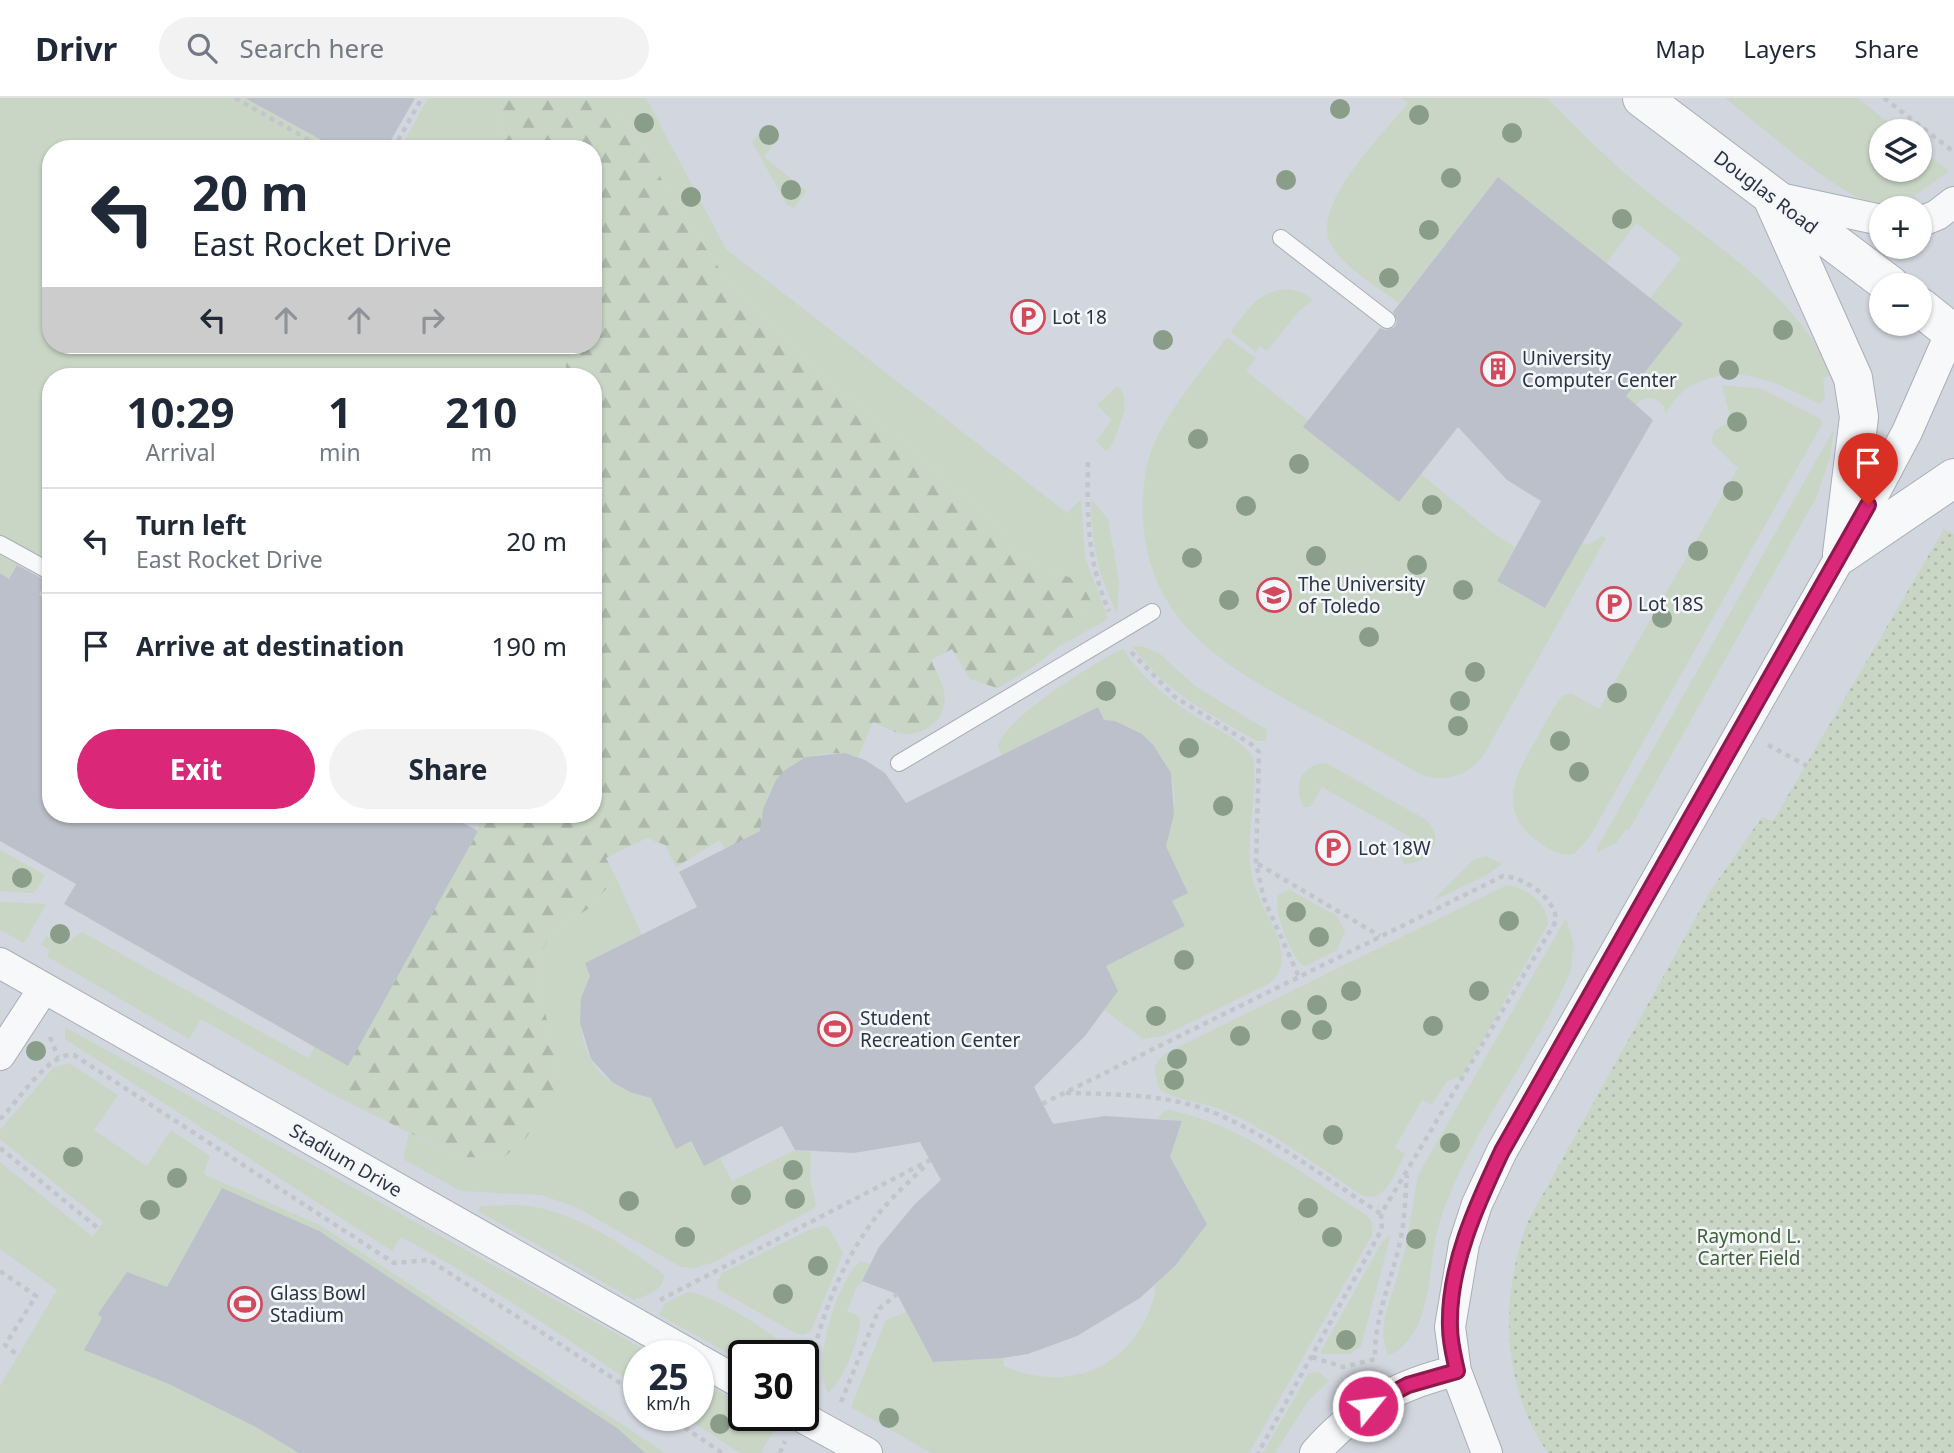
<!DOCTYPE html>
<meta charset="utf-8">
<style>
:root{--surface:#fff;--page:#f2f2f3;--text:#1f2937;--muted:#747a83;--line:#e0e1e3;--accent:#db2777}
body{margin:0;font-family:"Noto Sans",sans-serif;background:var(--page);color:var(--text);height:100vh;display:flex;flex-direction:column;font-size:26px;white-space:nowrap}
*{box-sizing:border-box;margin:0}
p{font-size:23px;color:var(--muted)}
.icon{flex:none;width:38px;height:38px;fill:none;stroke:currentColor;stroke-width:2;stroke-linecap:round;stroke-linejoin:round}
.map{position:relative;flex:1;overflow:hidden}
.side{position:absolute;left:42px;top:270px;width:560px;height:455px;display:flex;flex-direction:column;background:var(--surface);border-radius:28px;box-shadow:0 2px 5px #0004}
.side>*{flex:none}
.top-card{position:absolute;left:42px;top:42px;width:560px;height:214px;border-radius:28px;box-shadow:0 2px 5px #0004;background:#fff;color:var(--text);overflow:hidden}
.buttons{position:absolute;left:1869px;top:21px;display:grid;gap:14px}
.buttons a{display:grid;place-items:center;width:63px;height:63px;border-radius:50%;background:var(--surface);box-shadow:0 2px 5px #0004;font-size:35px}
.speed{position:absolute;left:623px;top:1242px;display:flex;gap:14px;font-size:35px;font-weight:700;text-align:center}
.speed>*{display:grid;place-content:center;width:91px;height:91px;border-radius:50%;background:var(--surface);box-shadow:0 2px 5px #0004;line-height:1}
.speed small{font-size:18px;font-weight:400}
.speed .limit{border:4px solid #111;border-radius:10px;background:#fff;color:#111}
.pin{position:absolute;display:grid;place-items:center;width:60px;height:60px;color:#fff;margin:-72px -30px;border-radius:50% 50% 50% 0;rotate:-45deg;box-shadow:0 0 7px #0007}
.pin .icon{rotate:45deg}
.me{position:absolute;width:77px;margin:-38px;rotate:61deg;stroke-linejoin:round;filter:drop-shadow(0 0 5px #0008)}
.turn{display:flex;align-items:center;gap:24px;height:147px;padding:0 35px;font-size:32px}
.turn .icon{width:91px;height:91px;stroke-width:2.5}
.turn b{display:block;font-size:49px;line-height:60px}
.lanes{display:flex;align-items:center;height:66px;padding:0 35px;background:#0003;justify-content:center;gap:35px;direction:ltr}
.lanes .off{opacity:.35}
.eta{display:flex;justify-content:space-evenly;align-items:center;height:119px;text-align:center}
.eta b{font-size:42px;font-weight:700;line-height:49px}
.button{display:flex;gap:14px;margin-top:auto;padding:14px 35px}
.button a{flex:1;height:80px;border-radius:42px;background:var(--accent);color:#fff;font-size:28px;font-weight:700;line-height:80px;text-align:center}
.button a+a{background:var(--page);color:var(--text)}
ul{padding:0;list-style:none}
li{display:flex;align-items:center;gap:21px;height:105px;padding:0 35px;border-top:2px solid var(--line)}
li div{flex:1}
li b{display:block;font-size:26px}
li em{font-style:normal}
header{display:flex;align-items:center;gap:42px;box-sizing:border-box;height:98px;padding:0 35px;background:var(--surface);border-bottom:2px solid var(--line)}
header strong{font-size:33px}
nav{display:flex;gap:38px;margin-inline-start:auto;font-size:24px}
.search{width:490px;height:63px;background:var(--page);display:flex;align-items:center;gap:18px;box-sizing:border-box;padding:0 24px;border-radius:38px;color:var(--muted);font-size:26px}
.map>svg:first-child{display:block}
</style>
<header>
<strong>Drivr</strong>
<div class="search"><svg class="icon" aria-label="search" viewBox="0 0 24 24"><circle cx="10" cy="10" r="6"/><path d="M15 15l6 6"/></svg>Search here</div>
<nav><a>Map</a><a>Layers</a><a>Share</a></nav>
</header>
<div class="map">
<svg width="1954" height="1355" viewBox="0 0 1954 1355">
<defs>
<pattern id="forest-firs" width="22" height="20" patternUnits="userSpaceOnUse" patternTransform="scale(1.75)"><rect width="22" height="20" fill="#c9d6c5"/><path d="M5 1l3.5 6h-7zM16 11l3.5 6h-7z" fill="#adb8ab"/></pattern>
<pattern id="park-dots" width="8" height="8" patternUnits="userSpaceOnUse" patternTransform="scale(1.75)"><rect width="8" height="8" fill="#c9d6c5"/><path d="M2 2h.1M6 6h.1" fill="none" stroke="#adb8ab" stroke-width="1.8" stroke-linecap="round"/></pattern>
</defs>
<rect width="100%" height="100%" fill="#e4e7ec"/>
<!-- built -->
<path fill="#d2d6de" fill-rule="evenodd" d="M0,0H1954V1355H0ZM1881,33H1920V72H1881ZM51,51H593V247H51ZM1881,110H1920V149H1881ZM1881,187H1920V226H1881ZM51,278H593V716H51ZM639,1258H698V1318H639ZM744,1258H803V1318H744Z"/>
<!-- grass -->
<path fill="#c9d6c5" d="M0,0H245L338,51H51V247H564L567,256L565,278H51V504L39,497L48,481L19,465L9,481L0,475Z
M428,0H502L494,51H400Z
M612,0H646L726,151L1067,415L1081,401L1085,459L1108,521L1060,548L1087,514L1069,479L1050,474L1020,457L1000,430L919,356L821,276L731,188L681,113Z
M1401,0H1547C1574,26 1600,54 1628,78C1699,138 1793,189 1832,277L1823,280L1825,301L1820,306C1778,286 1740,263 1695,286C1682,292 1671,304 1665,317L1664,308C1656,298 1645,297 1636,307L1626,298L1683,226L1650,200L1681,160L1636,125L1606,166L1498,79L1399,205C1378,189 1349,173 1333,150C1305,112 1384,35 1408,5Z
M1725,0H1858L1899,33H1881V72H1920V50L1949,73L1914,98L1917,106C1904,110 1888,111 1874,106C1834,94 1761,28 1725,0Z
M767,27L779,38L764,59L806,93L794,110L787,107L752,44Z
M1289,191L1304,195L1313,202L1298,214L1267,253L1260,248L1256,254L1231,234C1247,212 1259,192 1289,191Z
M1227,239L1256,260L1246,273L1309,323L1304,330L1399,404L1421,376L1490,433L1515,449L1497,483L1544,510L1582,445L1588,447L1602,438L1606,440L1483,658C1467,678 1447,684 1422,677C1382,654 1342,632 1301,610C1221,565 1149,524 1143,421C1142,397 1144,370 1153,348C1171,308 1201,274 1227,239Z
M1722,287L1762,291L1821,321L1822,326L1589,740L1575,755C1563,760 1549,752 1540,745C1495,714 1515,677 1537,640C1545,626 1552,611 1562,598L1571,595L1599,611L1738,370L1711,344L1714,333L1731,322Z
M1117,288C1135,302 1117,332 1111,349L1106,353L1096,343L1112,322L1097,307Z
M1834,331L1830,360L1816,400L1629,732L1626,731L1616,745L1597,754V750Z
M1091,401L1108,421L1119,485L1117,515C1098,479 1091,442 1091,401Z
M1132,548L1148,550L1160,556L1195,588L1267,632L1266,643H1257C1212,617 1163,593 1132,548Z
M1123,551C1143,583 1174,605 1205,624C1222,634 1241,642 1253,659C1259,700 1243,742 1253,783C1261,814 1303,861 1268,886L1163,938L1143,941L1104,912L1106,868L1185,828L1172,803L1188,794L1164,744C1167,734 1173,723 1174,712C1179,669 1148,627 1104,622L1098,609L1002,658L998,648C1004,621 1096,563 1123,551Z
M1320,665L1328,666L1426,722C1447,741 1429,766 1404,766L1402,760L1412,740L1322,689L1310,709H1304C1293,690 1298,672 1320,665Z
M0,752L45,777L34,795L0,793Z
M1486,758L1502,766L1487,777L1432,803L1473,762Z
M616,780L642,837L585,865L590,878C574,916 577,963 616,987C627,993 642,994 651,1000C671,1013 693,1047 704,1067L720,1060L732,1083L795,1052L811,1054L810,1081L816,1107L813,1111L712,1165L694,1170L681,1169L576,1109L541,1097L461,1093L403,1061L409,1035L458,1059L503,1060L560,979L541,896L542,852L553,833L588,811Z
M1507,787C1527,790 1547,805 1548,826L1462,979L1447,983L1432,1007L1422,1002L1395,1049L1405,1056C1395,1074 1385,1109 1360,1096C1317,1068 1273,1034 1225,1013C1205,1004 1175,1003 1159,991L1154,969L1164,956Z
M1290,792L1337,818L1345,833L1337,852L1305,868C1293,865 1271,809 1278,797Z
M0,804L46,806L24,845L0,832Z
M1566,820L1574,847L1571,872C1535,959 1469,1032 1440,1123C1426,1165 1436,1236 1388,1258L1383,1239L1385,1218L1405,1153L1418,1077Z
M82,834L308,960L315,949L348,968L332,996L201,921L189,941L48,859L49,851L41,847L46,838L66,846Z
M65,929L656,1258H639V1289C560,1237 484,1183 401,1139L392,1153L65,941Z
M69,965L118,997L94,1032L147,1068L171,1032L210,1058L203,1076L320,1127L665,1355H0V1288L57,1192L0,1151V1064L93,1139L103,1124L0,1041V1032L53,970Z
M1166,1012C1239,1023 1304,1078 1366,1117L1373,1125L1372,1137L1249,1355H931L851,1309L886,1222L907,1214L933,1264L1003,1260L1004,1268C1073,1298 1138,1266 1156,1192L1154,1188L1175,1168L1207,1126L1170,1059L1182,1024L1157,1020Z
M521,1107C572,1112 619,1144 660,1173L664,1178C663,1193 647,1197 634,1202L478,1113L481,1108Z
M823,1128L829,1130L843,1155L811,1233L803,1237L795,1235L718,1191L717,1185L722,1175L811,1131Z
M1391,1136L1361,1248L1350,1256H1322L1320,1255L1382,1144Z
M861,1163L870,1166L860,1188H857L847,1213L859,1218C863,1235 842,1285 828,1295C811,1268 837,1181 861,1163Z
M688,1194C710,1195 784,1239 793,1258H744V1264L659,1217L665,1205Z
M1319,1274L1329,1283L1308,1303L1275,1355H1263L1308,1276Z
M698,1282L744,1307V1318H762L778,1326L760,1355H740L683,1318H698Z"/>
<!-- forest -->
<path fill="url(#forest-firs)" d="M502,0H612L681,113L731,188L821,276L919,356L1000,430L1020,457L1050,474L1069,479L1084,490L1091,503C1077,542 1033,571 997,590L970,581L952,551L931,562C935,572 942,583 944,593C949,618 928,637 904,636C894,635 882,628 873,624L858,659C802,642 757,684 762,741L725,752L720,742L676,769L665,747L647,740L606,760L616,780L588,811L553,833L542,852L541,896L560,979L547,1008L526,1040L503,1060L458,1059L332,996L478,733L480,716H593V278H565L567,256L564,247H593V51H494Z"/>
<!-- park -->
<path fill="url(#park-dots)" d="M1944,431L1954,436V1355H1548C1501,1289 1500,1199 1527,1125L1711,792L1762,719L1773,723Z"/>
<!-- building -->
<path fill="#bbc0ca" d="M245,0H415L386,51H338Z
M1498,79L1683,226L1626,298L1653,322L1545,510L1497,483L1541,403L1507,382L1458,329L1399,404L1303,329L1380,230L1386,232L1395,229L1397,223L1393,214Z
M17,467L47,483L39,497L51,504V716H447L478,733L348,968L64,806L76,786L0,743V475L9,481Z
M1098,609L1104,622L1115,623L1142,636L1154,648L1171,675L1174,716L1166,748L1188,795L1172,803L1185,828L1106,868L1118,893L1085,938L1034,989L1053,1026L1105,1018L1182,1023L1170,1059L1207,1126L1175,1168L1140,1200L1077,1238L1028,1256L1003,1260L933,1264L897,1196L862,1183L879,1149L915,1106L941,1082L920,1044L854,1055L795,1052L782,1028L704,1068L691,1043L676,1051L651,1000L630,994L612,984L591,961L580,925L581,900L590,878L585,865L697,809L679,774L760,733L763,711L776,682L785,672L806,659L845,655L865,662L885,675L906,705Z
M222,1090L319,1133L617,1330L645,1355H299L254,1328L169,1286L84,1252L102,1220L98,1216L127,1174L167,1189Z"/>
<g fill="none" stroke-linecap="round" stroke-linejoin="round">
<!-- service casing -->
<g stroke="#a9aeb7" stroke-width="18">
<path id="service" d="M1281,140L1387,222
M0,446L51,474
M899,665L1152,514"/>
</g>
<!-- minor casing -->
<g stroke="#a9aeb7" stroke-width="32">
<path id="minor" d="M1779,100L1881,122
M1920,124L1937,117L1954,104
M0,865L693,1258
M0,957L44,890
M698,1261L744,1287
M800,1318L867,1355
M1315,1355C1352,1312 1401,1285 1456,1273
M1487,1355L1456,1273L1450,1229L1464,1146L1477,1106L1502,1053L1842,456L1907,334L1954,227"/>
</g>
<!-- tertiary casing -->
<g stroke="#a9aeb7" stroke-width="40">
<path id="tertiary" d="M1642,0L1890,187
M1772,99L1853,280L1859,319L1842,456
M1920,209L1954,236
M1842,456L1954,380"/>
</g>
<!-- path -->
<path stroke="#c2c5cb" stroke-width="4.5" stroke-dasharray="5 5" stroke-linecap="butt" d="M235,0L325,51
M1884,0L1954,54
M393,51L422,0
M1088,364C1087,417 1087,463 1109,513
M1131,554L1175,599L1251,646L1259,654L1256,766L1264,801L1299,879
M1768,647L1807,668
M1258,766L1380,838
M50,939L58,959
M1066,995C1115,996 1169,996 1215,1015C1274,1040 1328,1082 1381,1116
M1042,1006L1503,778C1524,779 1556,800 1556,823L1381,1116L1382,1131L1258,1355
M0,1021C18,1004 49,953 74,957L394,1165L429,1162L639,1297
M0,1050L99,1131
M0,1173L36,1198L5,1247L19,1258
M660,1202L930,1062
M1312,1259L1343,1269L1375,1261C1374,1220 1390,1187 1399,1148C1405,1125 1405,1100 1407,1077
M806,1289C817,1228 840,1163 880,1114C894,1097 911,1082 926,1067
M841,1304L879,1211L897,1196
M668,1318L722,1355
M780,1355L785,1343"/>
<!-- service -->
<use href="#service" stroke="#f7f8fa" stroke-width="16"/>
<!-- minor -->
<use href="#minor" stroke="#f7f8fa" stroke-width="30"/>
<!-- tertiary -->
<use href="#tertiary" stroke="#f7f8fa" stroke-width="38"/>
</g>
<!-- trees -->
<g fill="#899d89">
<circle cx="1340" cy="11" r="10"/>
<circle cx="1419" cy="17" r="10"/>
<circle cx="644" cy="25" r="10"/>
<circle cx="1512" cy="35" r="10"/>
<circle cx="769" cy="37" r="10"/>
<circle cx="1451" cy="80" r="10"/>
<circle cx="1286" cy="82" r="10"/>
<circle cx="791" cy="92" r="10"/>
<circle cx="691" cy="99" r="10"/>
<circle cx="1622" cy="121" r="10"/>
<circle cx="1429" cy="132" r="10"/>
<circle cx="1389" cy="180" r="10"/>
<circle cx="1783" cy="232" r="10"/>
<circle cx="1163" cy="242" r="10"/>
<circle cx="1729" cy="272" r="10"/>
<circle cx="1737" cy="324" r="10"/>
<circle cx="1198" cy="341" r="10"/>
<circle cx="1299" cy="366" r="10"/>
<circle cx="1733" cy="393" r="10"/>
<circle cx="1432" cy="407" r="10"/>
<circle cx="1246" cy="408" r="10"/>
<circle cx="1698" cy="453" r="10"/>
<circle cx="1316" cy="458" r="10"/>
<circle cx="1192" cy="460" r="10"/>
<circle cx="1417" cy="467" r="10"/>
<circle cx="1463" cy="492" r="10"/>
<circle cx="1229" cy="502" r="10"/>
<circle cx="1662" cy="520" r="10"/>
<circle cx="1369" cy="539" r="10"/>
<circle cx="1475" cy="574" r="10"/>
<circle cx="1106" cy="593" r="10"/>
<circle cx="1617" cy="595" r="10"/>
<circle cx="1460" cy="603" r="10"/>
<circle cx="1458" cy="628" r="10"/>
<circle cx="1560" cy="643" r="10"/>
<circle cx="1189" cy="650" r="10"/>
<circle cx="1579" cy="674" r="10"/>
<circle cx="1223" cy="708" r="10"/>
<circle cx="22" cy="780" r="10"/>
<circle cx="1296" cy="814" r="10"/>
<circle cx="1509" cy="823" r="10"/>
<circle cx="60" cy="836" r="10"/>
<circle cx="1319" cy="839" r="10"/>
<circle cx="1184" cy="862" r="10"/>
<circle cx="1351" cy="893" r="10"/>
<circle cx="1479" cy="893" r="10"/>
<circle cx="1317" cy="907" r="10"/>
<circle cx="1156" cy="918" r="10"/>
<circle cx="1291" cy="922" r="10"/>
<circle cx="1433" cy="928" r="10"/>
<circle cx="1322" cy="932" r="10"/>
<circle cx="1240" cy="938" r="10"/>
<circle cx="36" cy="953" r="10"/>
<circle cx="1177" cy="961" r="10"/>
<circle cx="1174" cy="982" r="10"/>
<circle cx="1333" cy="1037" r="10"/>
<circle cx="1450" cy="1045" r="10"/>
<circle cx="73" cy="1059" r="10"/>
<circle cx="793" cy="1072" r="10"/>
<circle cx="177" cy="1080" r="10"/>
<circle cx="741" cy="1097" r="10"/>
<circle cx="795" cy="1101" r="10"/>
<circle cx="629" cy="1103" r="10"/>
<circle cx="1308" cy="1110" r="10"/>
<circle cx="150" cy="1112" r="10"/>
<circle cx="685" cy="1139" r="10"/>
<circle cx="1332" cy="1139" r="10"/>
<circle cx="1416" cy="1141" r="10"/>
<circle cx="818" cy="1168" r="10"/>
<circle cx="783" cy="1196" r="10"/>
<circle cx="1346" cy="1242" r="10"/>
<circle cx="889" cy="1320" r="10"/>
<circle cx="720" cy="1326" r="10"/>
</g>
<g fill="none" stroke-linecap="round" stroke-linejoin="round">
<!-- route casing -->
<g stroke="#8e194d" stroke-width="18">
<path id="route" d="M1368,1308L1408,1287L1457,1273C1454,1259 1450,1244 1450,1229C1448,1168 1477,1106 1502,1053L1868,407"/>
</g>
<!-- route -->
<use href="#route" stroke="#db2777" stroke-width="12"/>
</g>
<!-- icons -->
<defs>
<g id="parking-ring" transform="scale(1.75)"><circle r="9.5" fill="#f4f6f9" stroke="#d1495b" stroke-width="1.5"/><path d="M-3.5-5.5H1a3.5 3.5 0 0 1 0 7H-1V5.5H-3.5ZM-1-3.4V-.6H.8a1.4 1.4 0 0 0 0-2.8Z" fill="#d1495b"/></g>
<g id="building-ring" transform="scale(1.75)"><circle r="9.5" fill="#f4f6f9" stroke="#d1495b" stroke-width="1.5"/><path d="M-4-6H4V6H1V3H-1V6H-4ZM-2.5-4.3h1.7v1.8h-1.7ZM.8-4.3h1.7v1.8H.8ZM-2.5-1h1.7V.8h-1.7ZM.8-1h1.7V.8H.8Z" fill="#d1495b"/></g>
<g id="university-ring" transform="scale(1.75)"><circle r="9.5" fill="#f4f6f9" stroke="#d1495b" stroke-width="1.5"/><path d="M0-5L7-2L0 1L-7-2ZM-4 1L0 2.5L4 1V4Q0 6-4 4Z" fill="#d1495b"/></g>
<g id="stadium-ring" transform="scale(1.75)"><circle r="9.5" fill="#f4f6f9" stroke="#d1495b" stroke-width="1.5"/><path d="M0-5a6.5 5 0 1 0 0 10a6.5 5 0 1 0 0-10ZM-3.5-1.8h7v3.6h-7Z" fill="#d1495b"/></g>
</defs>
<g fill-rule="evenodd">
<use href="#parking-ring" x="1028" y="219"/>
<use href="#building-ring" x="1498" y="271"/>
<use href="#university-ring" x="1274" y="497"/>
<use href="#parking-ring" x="1614" y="506"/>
<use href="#parking-ring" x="1333" y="750"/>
<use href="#stadium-ring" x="835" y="931"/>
<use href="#stadium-ring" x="245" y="1206"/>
</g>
<g text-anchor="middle" stroke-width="5" stroke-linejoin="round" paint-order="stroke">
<!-- street labels -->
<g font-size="19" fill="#2b3445" stroke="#f4f6f9">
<text transform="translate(1766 94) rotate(37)" y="7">Douglas Road</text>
<text transform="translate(346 1062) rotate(30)" y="7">Stadium Drive</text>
</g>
<!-- poi labels -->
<g font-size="19" fill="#2b3445" stroke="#f4f6f9" text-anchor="start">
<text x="1052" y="226">Lot 18</text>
<text x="1522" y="267">University<tspan x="1522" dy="22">Computer Center</tspan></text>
<text x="1298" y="493">The University<tspan x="1298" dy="22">of Toledo</tspan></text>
<text x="1638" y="513">Lot 18S</text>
<text x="1358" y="757">Lot 18W</text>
<text x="860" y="927">Student<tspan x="860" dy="22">Recreation Center</tspan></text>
<text x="270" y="1202">Glass Bowl<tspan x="270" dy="22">Stadium</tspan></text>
</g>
<!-- park labels -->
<g font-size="19" fill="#3f6138" stroke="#f4f6f9">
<text x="1749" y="1145">Raymond L.<tspan x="1749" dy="22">Carter Field</tspan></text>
</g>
</g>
</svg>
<div class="buttons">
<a><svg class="icon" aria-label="layers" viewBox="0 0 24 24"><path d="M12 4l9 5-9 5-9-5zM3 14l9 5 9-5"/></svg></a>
<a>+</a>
<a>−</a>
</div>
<div class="speed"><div>25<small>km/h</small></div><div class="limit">30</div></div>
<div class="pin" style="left:1868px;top:407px;background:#d93025"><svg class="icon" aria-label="arrive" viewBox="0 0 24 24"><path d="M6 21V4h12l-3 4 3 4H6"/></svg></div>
<svg class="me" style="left:1368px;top:1308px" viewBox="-20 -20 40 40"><circle r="17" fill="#db2777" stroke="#fff" stroke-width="3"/><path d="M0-11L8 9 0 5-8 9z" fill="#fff"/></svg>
<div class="top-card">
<div class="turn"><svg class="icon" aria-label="left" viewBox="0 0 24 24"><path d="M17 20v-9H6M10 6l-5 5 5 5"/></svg><div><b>20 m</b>East Rocket Drive</div></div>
<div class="lanes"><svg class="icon" aria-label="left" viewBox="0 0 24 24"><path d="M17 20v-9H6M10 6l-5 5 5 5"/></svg><svg class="icon off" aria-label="ahead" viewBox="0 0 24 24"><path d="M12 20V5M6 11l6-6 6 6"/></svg><svg class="icon off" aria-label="ahead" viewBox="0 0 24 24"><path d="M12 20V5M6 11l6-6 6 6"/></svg><svg class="icon off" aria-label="right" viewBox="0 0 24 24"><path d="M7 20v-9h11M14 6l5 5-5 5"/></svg></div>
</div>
<section class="side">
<div class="eta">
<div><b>10:29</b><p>Arrival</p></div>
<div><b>1</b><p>min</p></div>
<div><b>210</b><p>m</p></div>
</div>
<ul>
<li><svg class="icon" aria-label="left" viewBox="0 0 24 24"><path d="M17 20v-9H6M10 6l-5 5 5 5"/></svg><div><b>Turn left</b><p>East Rocket Drive</p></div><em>20 m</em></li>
<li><svg class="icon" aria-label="arrive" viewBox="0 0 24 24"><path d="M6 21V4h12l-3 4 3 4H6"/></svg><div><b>Arrive at destination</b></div><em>190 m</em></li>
</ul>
<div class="button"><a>Exit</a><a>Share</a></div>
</section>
</div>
